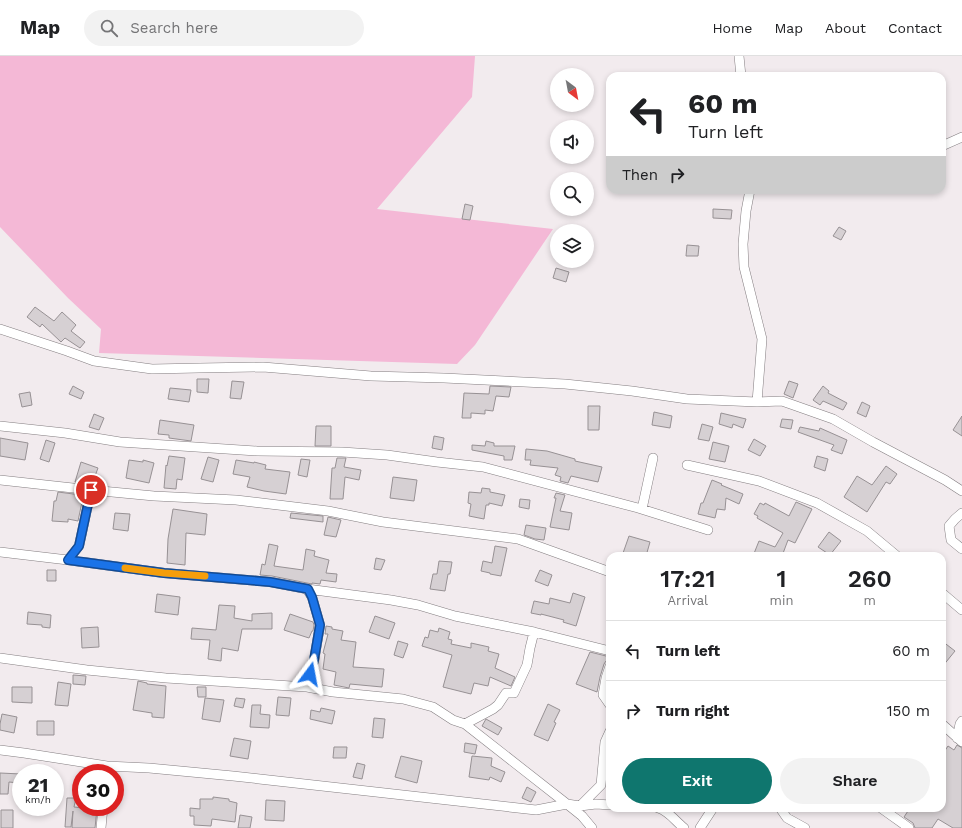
<!DOCTYPE html>
<style>
:root{--surface:#fff;--page:#f2f2f2;--text:#202124;--muted:#757577;--line:#e0e0e0;--accent:#0f766e}
body{margin:0;font-family:"Work Sans",sans-serif;background:var(--page);color:var(--text);height:100vh;display:flex;flex-direction:column;font-size:15px;white-space:nowrap}
*{box-sizing:border-box;margin:0}
p{font-size:13px;color:var(--muted)}
.icon{flex:none;width:22px;height:22px;fill:none;stroke:currentColor;stroke-width:2;stroke-linecap:round;stroke-linejoin:round}
.map{position:relative;flex:1;overflow:hidden}
.sheet{position:absolute;left:606px;top:496px;width:340px;height:260px;display:flex;flex-direction:column;background:var(--surface);border-radius:12px;box-shadow:0 2px 6px #0003}
.sheet>*{flex:none}
.banner{position:absolute;left:606px;top:16px;width:340px;height:122px;border-radius:12px;box-shadow:0 2px 6px #0003;background:#fff;color:var(--text);overflow:hidden}
.needle{width:26px;rotate:148deg}
.fabs{position:absolute;left:550px;top:12px;display:grid;gap:8px}
.fabs a{display:grid;place-items:center;width:44px;height:44px;border-radius:50%;background:var(--surface);box-shadow:0 2px 6px #0003;font-size:20px}
.speed{position:absolute;left:12px;top:708px;display:flex;gap:8px;font-size:20px;font-weight:700;text-align:center}
.speed>*{display:grid;place-content:center;width:52px;height:52px;border-radius:50%;background:var(--surface);box-shadow:0 2px 6px #0003;line-height:1}
.speed small{font-size:10px;font-weight:400}
.speed .limit{border:6px solid #d22;background:#fff;color:#111}
.pin{position:absolute;display:grid;place-items:center;width:34px;height:34px;color:#fff;margin:-17px;border:2px solid #fff;border-radius:50%;box-shadow:0 1px 4px #0007}
.me{position:absolute;width:44px;margin:-22px;rotate:13deg;stroke-linejoin:round;filter:drop-shadow(0 0 3px #0008)}
.turn{display:flex;align-items:center;gap:14px;height:84px;padding:0 16px;font-size:18px}
.turn .icon{width:52px;height:52px;stroke-width:2.5}
.turn b{display:block;font-size:28px;line-height:34px}
.then{display:flex;align-items:center;height:38px;padding:0 16px;background:#0003;gap:8px;font-size:15px}
.eta{display:flex;justify-content:space-evenly;align-items:center;height:68px;text-align:center}
.eta b{font-size:24px;font-weight:600;line-height:28px}
.action{display:flex;gap:8px;margin-top:auto;padding:8px 16px}
.action a{flex:1;height:46px;border-radius:24px;background:var(--accent);color:#fff;font-size:16px;font-weight:600;line-height:46px;text-align:center}
.action a+a{background:var(--page);color:var(--text)}
ul{padding:0;list-style:none}
li{display:flex;align-items:center;gap:12px;height:60px;padding:0 16px;border-top:1px solid var(--line)}
li div{flex:1}
li b{display:block;font-size:15px}
li em{font-style:normal}
header{display:flex;align-items:center;gap:24px;box-sizing:border-box;height:56px;padding:0 20px;background:var(--surface);border-bottom:1px solid var(--line)}
header strong{font-size:19px}
nav{display:flex;gap:22px;margin-inline-start:auto;font-size:14px}
.search{width:280px;height:36px;background:var(--page);display:flex;align-items:center;gap:10px;box-sizing:border-box;padding:0 14px;border-radius:22px;color:var(--muted);font-size:15px}
.map>svg:first-child{display:block}
</style>
<header>
<strong>Map</strong>
<div class="search"><svg class="icon" aria-label="search" viewBox="0 0 24 24"><circle cx="10" cy="10" r="6"/><path d="M15 15l6 6"/></svg>Search here</div>
<nav><a>Home</a><a>Map</a><a>About</a><a>Contact</a></nav>
</header>
<div class="map">
<svg width="962" height="772" viewBox="0 0 962 772">
<rect width="100%" height="100%" fill="#f2ebee"/>
<!-- green -->
<path fill="#f4b8d6" d="M0,0H475L472,41L377,153L553,173L475,289L457,308L99,297L101,273L68,242L0,171Z"/>
<!-- building -->
<path fill="#d6d0d3" stroke="#979194" d="M465,148L473,150L470,164L462,163Z
M713,153L732,154L731,163L713,162Z
M839,171L846,175L841,184L833,180Z
M687,189L699,190L698,200H686Z
M556,212L569,216L566,226L553,222Z
M35,251L54,265L62,256L76,269L71,275L85,286L80,292L65,282L61,286L42,268L40,271L27,261Z
M197,323H209L208,337L197,336Z
M232,325L244,326L241,343L230,342Z
M789,325L798,328L793,342L784,338Z
M73,330L84,336L81,343L69,338Z
M490,330L511,331L509,341L496,340L493,355L485,354V358L471,357V362H462L464,337L489,338Z
M823,330L829,335L828,337L847,347L843,354L823,345L820,349L813,344Z
M170,332L191,334L189,346L168,343Z
M30,336L32,349L22,351L19,338Z
M862,346L870,350L866,361L857,357Z
M588,350H600L599,374H588Z
M654,356L672,360L670,372L652,369Z
M721,357L746,363L743,372L733,368L732,372L719,368Z
M94,358L104,362L99,374L89,371Z
M962,360V380L953,374Z
M782,363L793,364L791,373L780,371Z
M160,364L194,369L191,385L169,382V379L158,378Z
M702,368L713,371L709,385L698,383Z
M316,370H331V390H315Z
M800,371L819,375L820,372L847,384L842,398L831,394L834,389L798,376Z
M434,380L444,382L442,394L432,392Z
M0,382L28,387L25,404L0,400Z
M754,383L766,390L760,400L748,394Z
M46,384L55,387L49,406L40,403Z
M486,385L494,387V390H515L512,404H504V400L472,394V389L485,390Z
M713,386L729,390L725,406L709,403Z
M526,393L547,395L575,403V405L602,411L598,426L571,420L568,427L560,425L561,421L555,419L558,412L530,409L531,404H525Z
M169,400L185,402L182,424L177,423L176,433L164,432L166,409L167,410Z
M817,400L828,403L825,415L814,411Z
M208,401L219,404L213,426L201,423Z
M337,402H346L344,411L361,414L359,424L345,421L343,443H330L332,412H335Z
M301,403L310,404L307,421L298,419Z
M129,404L143,406V404L154,407L149,427L126,422Z
M236,404L254,407V406L266,409L265,413L290,416L286,438L264,435L247,431L250,421L233,418Z
M81,406L98,412L92,428L83,425L82,427L75,426Z
M886,410L897,418L890,428L886,426L867,456L844,441L857,420L872,429Z
M393,421L417,424L414,445L390,442Z
M712,424L722,428L721,429L743,438L739,448L726,442L725,454L717,453L715,462L698,458L701,447H703Z
M482,432L490,433V436L505,439L502,450L489,447V449H486L484,463L469,460L471,448L468,447L469,436L481,437Z
M58,436L81,439L80,446H82L78,465L68,463V466L52,465L54,445H56Z
M556,437L565,439L560,455L572,457L569,474L550,471L556,442H554Z
M520,443L530,444L529,453L519,451Z
M796,446L812,453L795,487L788,484L782,500H753L759,485L775,491L783,477L757,462L758,460L754,458L760,447L764,449L765,447L789,460Z
M173,453L207,458L205,479L186,477L185,509L167,507L168,483Z
M115,457L130,458L128,475L113,473Z
M291,457L323,460V466L290,462Z
M328,461L341,464L336,481L324,479Z
M526,469L546,472L544,484L535,483L524,479Z
M829,476L841,485L830,499L818,491Z
M629,480L650,486L646,500H622Z
M269,488L278,490L274,510L303,514L306,493L315,495L314,500L329,504L326,517L337,518L336,526L321,524L320,528L312,527V528L272,520L260,519L262,508L265,509Z
M495,490L507,492L501,520L490,518V517L481,515L483,505L492,507Z
M376,502L385,504L381,514L374,513Z
M439,505L452,506L450,518H448L445,535L430,533L433,518H437Z
M47,514H56V525H47Z
M540,514L552,519L548,530L535,525Z
M573,537L585,541L576,570L563,566L564,564L541,558V559L531,557L534,545L549,548L550,542L570,547Z
M157,538L180,541L178,559L155,556Z
M219,549L235,550L234,562L252,565V558L272,557V573H242L238,595L222,592L221,605L208,603L210,584L191,583L192,572L216,574Z
M28,556L51,559L50,572L42,571V569L27,568Z
M290,558L313,566L314,569L313,575H312L309,582L284,574Z
M375,560L395,567L389,583L369,576Z
M326,570L332,571V573L343,575L341,584L356,586L353,611L384,613L382,631L350,628L349,632L334,629L336,616L323,613L325,598L323,597L328,578H325Z
M98,571L99,591L82,592L81,572Z
M439,572L450,576L448,583L452,584L451,588L471,592V587L489,591L488,595L499,598L495,612L515,621L511,630L490,621L488,630L474,627L471,638L443,631L452,599L422,590L425,581L428,582L430,574L438,576Z
M398,585L408,588L403,602L394,599Z
M942,585L955,595L942,611Z
M590,596L610,601V604L606,605L604,608L600,621L597,636L576,628Z
M73,619L86,620L85,629L73,628Z
M138,625L147,627V628L166,630L164,662L152,661V657L133,654Z
M58,626L71,628L68,650L55,649Z
M12,631H32V647L12,646Z
M197,631H206V641H198Z
M278,641L291,642L289,660L276,659Z
M205,642L224,644L220,666L202,663Z
M236,642L245,643L243,652L234,650Z
M548,648L560,654L554,666L556,667L548,685L534,679Z
M252,649H261L260,658L270,659L269,672L250,671Z
M321,652L335,655L332,668L310,663L311,654L320,656Z
M2,658L17,661L14,677L0,674V668Z
M374,662L385,663L383,682L372,681Z
M486,663L502,672L498,679L482,670Z
M37,665H54V679H37Z
M234,682L251,685L248,703L230,700Z
M465,687L477,689L475,698L464,696Z
M957,689L962,692V772H953L938,763L932,772H915L913,767L904,761L910,752H942V699L948,690L954,694Z
M334,691H347L346,702H333Z
M401,700L422,705L417,727L395,721Z
M472,700L492,702L491,710L505,716L501,726L490,721L489,724L469,721Z
M357,707L365,709L362,723L353,721Z
M0,717L21,718L20,727L9,726L8,738H0Z
M527,731L536,736L531,746L522,742Z
M213,741L229,743V745L237,747L235,766L212,763L211,770L194,769V760H190V752L200,753V743H213Z
M67,742H76L74,751L97,753L95,772H72L73,755L71,771H65Z
M266,744L285,745L284,765L265,764Z
M1,754H13V772H1Z
M240,759L252,761L250,772H238Z"/>
<g fill="none" stroke-linecap="round" stroke-linejoin="round">
<!-- minor casing -->
<g stroke="#847e81" stroke-width="10">
<path id="minor" d="M739,0L741,20
M942,90L962,81
M750,134L746,155L743,188L744,211L762,283L757,346
M0,273L67,295L94,305L152,313L199,312L263,311L371,320L444,322L565,328L632,335L687,343L757,346L782,345L833,363L873,386L945,424L962,435
M0,370L65,377L120,386L257,395L342,396L387,399L437,406L483,411L638,452L708,474
M687,409L759,425L817,447L867,475L897,500
M0,424L91,434L154,440L236,444L328,455L383,466L518,483L610,516
M642,453L653,402
M962,457L955,463L949,470L951,484L962,493
M0,496L68,504L164,517L271,526L307,533L391,544L418,549L455,560L534,576L610,595
M68,504L79,490L91,434
M942,537L962,554
M0,602L87,614L166,622L307,631L333,636L403,643L433,651L453,664L465,668L567,748L582,760L592,772
M610,610L606,622L603,639L610,649
M307,631L314,605L320,569L312,541L307,533
M465,668L493,653L498,649L506,637H514L527,609L530,592L534,576
M942,668L962,686
M957,682L960,668L962,665
M0,694L24,697L107,710L149,712L233,720L536,754L567,748L580,750L596,748L610,749
M580,750L601,729L605,686L610,675
M658,752C669,755 675,765 684,772
M780,752L787,762L805,772
M881,752L909,772
M101,772L103,751
M700,772L713,752"/>
</g>
<!-- minor -->
<use href="#minor" stroke="#fff" stroke-width="9"/>
</g>
<g fill="none" stroke-linecap="round" stroke-linejoin="round">
<!-- route casing -->
<g stroke="#114b97" stroke-width="10">
<path id="route" d="M91,434L79,490L68,504L164,517L270,526L308,533L312,541L320,569L314,604L310,618"/>
</g>
<!-- route -->
<use href="#route" stroke="#1a73e8" stroke-width="7"/>
<!-- slow -->
<path stroke="#f59e0b" stroke-width="7" d="M125,512L164,517L205,520"/>
</g>
</svg>
<div class="fabs">
<a><svg class="needle" viewBox="-14 -14 28 28"><path d="M0-13l5 13h-10z" fill="#e53935"/><path d="M0 13l5-13h-10z" fill="#757577"/></svg></a>
<a><svg class="icon" aria-label="sound" viewBox="0 0 24 24"><path d="M4 9h4l5-4v14l-5-4H4zM17 9q2 3 0 6"/></svg></a>
<a><svg class="icon" aria-label="search" viewBox="0 0 24 24"><circle cx="10" cy="10" r="6"/><path d="M15 15l6 6"/></svg></a>
<a><svg class="icon" aria-label="layers" viewBox="0 0 24 24"><path d="M12 4l9 5-9 5-9-5zM3 14l9 5 9-5"/></svg></a>
</div>
<div class="speed"><div>21<small>km/h</small></div><div class="limit">30</div></div>
<div class="pin" style="left:91px;top:434px;background:#d93025"><svg class="icon" aria-label="arrive" viewBox="0 0 24 24"><path d="M6 21V4h12l-3 4 3 4H6"/></svg></div>
<svg class="me" style="left:310px;top:618px" viewBox="-20 -20 40 40"><path d="M0-17L14 15 0 8-14 15z" fill="#1a73e8" stroke="#fff" stroke-width="4"/></svg>
<div class="banner">
<div class="turn"><svg class="icon" aria-label="left" viewBox="0 0 24 24"><path d="M17 20v-9H6M10 6l-5 5 5 5"/></svg><div><b>60 m</b>Turn left</div></div>
<div class="then">Then<svg class="icon" aria-label="right" viewBox="0 0 24 24"><path d="M7 20v-9h11M14 6l5 5-5 5"/></svg></div>
</div>
<section class="sheet">
<div class="eta">
<div><b>17:21</b><p>Arrival</p></div>
<div><b>1</b><p>min</p></div>
<div><b>260</b><p>m</p></div>
</div>
<ul>
<li><svg class="icon" aria-label="left" viewBox="0 0 24 24"><path d="M17 20v-9H6M10 6l-5 5 5 5"/></svg><div><b>Turn left</b></div><em>60 m</em></li>
<li><svg class="icon" aria-label="right" viewBox="0 0 24 24"><path d="M7 20v-9h11M14 6l5 5-5 5"/></svg><div><b>Turn right</b></div><em>150 m</em></li>
</ul>
<div class="action"><a>Exit</a><a>Share</a></div>
</section>
</div>
